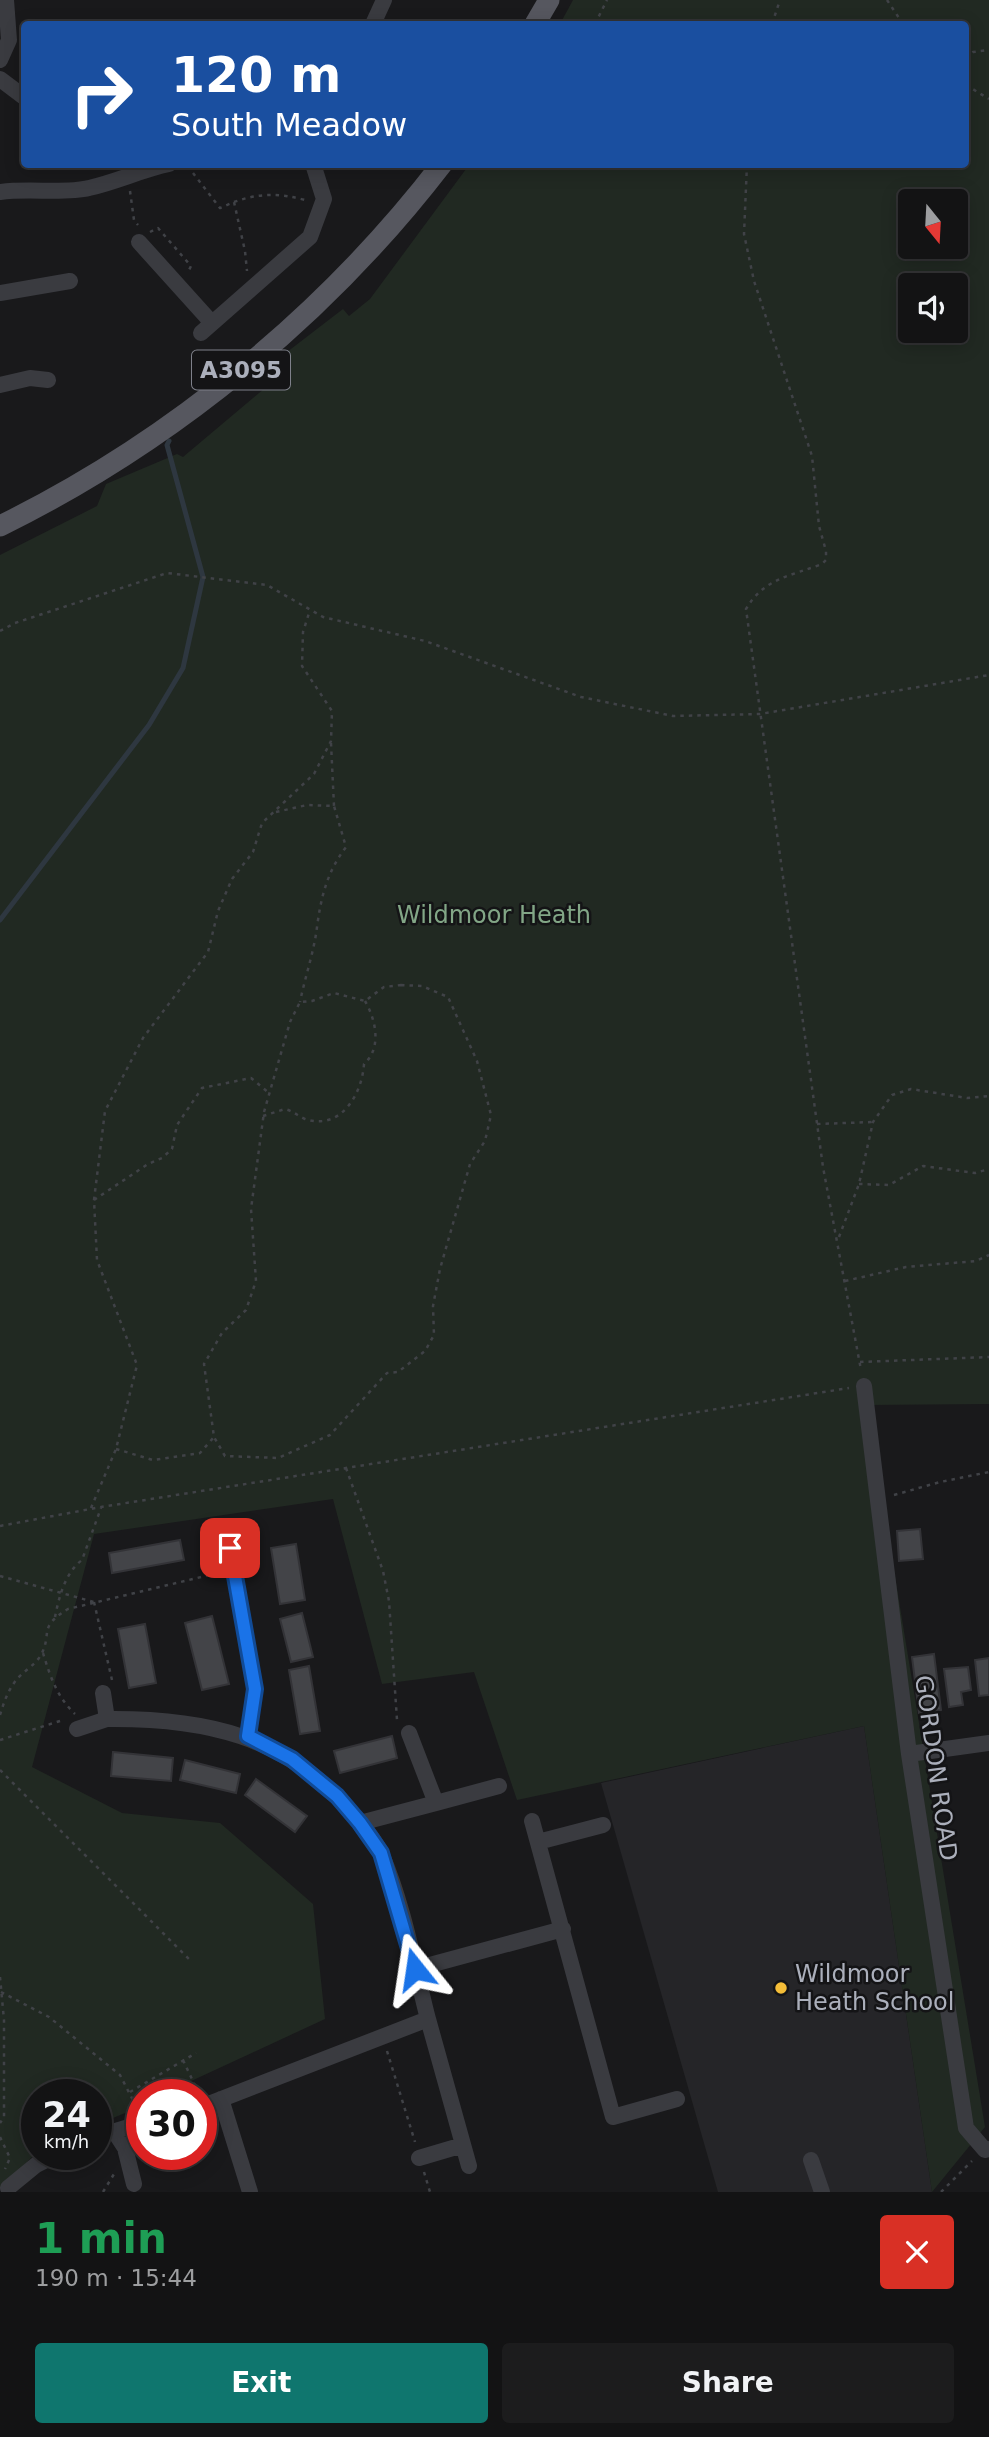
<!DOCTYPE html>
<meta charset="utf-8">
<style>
:root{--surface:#131314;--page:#1c1c1d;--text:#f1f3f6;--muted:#9d9ea0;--line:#323234;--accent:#0f766e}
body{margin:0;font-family:"DejaVu Sans",sans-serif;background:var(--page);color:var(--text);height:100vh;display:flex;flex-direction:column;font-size:26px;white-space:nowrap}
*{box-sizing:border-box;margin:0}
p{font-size:23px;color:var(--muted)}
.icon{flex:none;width:38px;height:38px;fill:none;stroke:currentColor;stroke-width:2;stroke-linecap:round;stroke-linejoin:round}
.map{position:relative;height:2192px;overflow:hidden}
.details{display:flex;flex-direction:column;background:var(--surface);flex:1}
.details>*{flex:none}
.top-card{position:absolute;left:21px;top:21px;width:948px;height:147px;border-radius:7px;box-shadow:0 4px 18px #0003,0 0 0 2px var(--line);background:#1a4fa0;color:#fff;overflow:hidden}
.needle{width:46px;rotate:162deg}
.buttons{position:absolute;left:898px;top:189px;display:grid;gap:14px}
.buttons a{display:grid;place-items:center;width:70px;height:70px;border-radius:7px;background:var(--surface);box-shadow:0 4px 18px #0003,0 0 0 2px var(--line);font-size:35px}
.speed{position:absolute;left:21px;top:2079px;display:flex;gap:14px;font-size:35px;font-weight:700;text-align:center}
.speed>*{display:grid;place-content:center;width:91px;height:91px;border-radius:50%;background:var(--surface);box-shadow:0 4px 18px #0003,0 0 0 2px var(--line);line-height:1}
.speed small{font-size:18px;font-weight:400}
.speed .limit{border:10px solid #d22;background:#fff;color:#111}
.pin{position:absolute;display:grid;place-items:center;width:60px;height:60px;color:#fff;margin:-30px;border-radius:14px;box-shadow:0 4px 10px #0006}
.me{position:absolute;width:77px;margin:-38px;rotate:345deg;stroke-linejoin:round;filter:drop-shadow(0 0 5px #0008)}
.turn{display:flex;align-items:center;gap:24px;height:147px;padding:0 35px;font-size:32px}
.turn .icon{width:91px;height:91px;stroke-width:2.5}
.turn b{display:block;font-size:49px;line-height:60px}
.round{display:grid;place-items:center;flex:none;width:74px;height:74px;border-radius:7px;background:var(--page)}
.headline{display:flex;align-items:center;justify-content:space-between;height:119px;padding:0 35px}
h1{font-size:42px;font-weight:800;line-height:52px;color:#1e9e55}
.primary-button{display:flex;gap:14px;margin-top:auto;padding:14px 35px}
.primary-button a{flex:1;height:80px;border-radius:7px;background:var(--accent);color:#fff;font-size:28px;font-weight:800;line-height:80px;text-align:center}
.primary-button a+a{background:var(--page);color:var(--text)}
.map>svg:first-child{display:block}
</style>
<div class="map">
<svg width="989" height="2192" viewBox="0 0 989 2192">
<rect width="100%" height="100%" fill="#19191b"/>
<!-- built -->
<path fill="#252528" d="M864,1726L932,2192H718L601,1783Z"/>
<!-- green -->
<path fill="#212922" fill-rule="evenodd" d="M573,0H989V1404L867,1405L985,2127L932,2192L864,1726L517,1800L474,1672L382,1684L333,1499L94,1534L32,1767L122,1813L220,1823L313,1904L325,2019L161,2095H142V2106L96,2125V2095H37V2152L0,2189V555L97,506L106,484L177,454L183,457L278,377L287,352L343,309L349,316L370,299L469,165L966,164V24H560ZM910,201H956V247H910ZM910,285H956V331H910Z"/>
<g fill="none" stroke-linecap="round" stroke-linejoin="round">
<!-- stream -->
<path stroke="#2e3740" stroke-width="5" d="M0,920L149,725L183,668L203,577L167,445L169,441"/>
</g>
<!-- building -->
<path fill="#434448" stroke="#333337" stroke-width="2" d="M920,1529L923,1559L899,1561L897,1531Z
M180,1540L184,1560L112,1573L109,1553Z
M296,1544L305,1600L280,1604L271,1548Z
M302,1613L313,1657L291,1662L280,1619Z
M212,1616L229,1684L202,1690L185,1623Z
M145,1624L156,1683L129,1688L118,1629Z
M934,1654L941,1710L919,1713L912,1657Z
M989,1658V1695L979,1696L975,1660Z
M309,1666L320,1731L300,1734L289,1670Z
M968,1667L971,1690L961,1692L963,1705L949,1707L944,1669Z
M392,1736L397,1758L340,1773L334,1751Z
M113,1752L173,1758L171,1781L111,1776Z
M185,1760L240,1774L236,1793L180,1780Z
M256,1779L307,1816L295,1832L245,1795Z"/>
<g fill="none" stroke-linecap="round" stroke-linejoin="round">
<!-- path -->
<path stroke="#404247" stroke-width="2.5" stroke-dasharray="3.5 5" stroke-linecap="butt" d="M887,0L903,24
M595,24L607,0
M772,24L780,0
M966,58L973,52L989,50
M966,85L989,99
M747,164L744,234L754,281L812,456L819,526L826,551V560L822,564C791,576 764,578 746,609L823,1167L861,1370
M193,173L220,208L234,202L245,251L247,271
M130,191L134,220L138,225
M234,202C259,193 279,193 305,200
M150,232L158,228L191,266L188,272
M0,631L15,623L167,573L267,585L323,617L425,641L581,697L673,716L760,714L989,675
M331,743L334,806
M276,812L307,805L334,806L346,847C327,872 321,897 317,927C314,952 305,977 300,1002
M401,985L422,986L448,997L477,1061L491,1115L485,1141L470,1164L440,1269L433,1306L434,1335L425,1351L398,1372L387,1373L330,1435L278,1458L225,1456L214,1437L204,1364L222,1333L246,1310L256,1281L251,1209L264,1112L290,1022L300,1002L312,1001L334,993L365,1001L384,987Z
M263,1116L285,1109C293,1111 298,1116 305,1119C341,1131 362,1094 364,1064C382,1048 376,1020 365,1001
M817,1124L873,1122
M859,1184L889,1185L923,1166L975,1173L989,1169
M94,1200L148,1164L162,1158L172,1149L177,1125L202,1088L251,1078L269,1093
M839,1237L859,1184L873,1122L892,1095L911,1089L967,1098L989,1096
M845,1281L906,1267L976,1261L989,1255
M860,1362L989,1357
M116,1449L153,1460L200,1453L214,1437
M346,1468L383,1571L389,1601L397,1720
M894,1495L940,1482L989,1472
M91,1508L116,1449L137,1365L97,1260L94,1200L105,1111L143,1038L208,952L218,911L232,879L253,852L262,823L314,774L331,741L332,711L302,666L303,632L310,610
M0,1526L101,1507L849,1388
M0,1576L94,1602
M94,1602L112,1680
M55,1617C59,1597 65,1573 82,1560L101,1508
M43,1653C50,1676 57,1697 75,1714
M0,1715C4,1702 8,1690 17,1679C24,1671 36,1664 41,1655C53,1632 37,1628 68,1609L218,1573
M0,1740L63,1720
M0,1770L189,1959
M0,1977L4,2020V2117L0,2123
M1,1992L49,2017L120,2075L137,2108
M387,2051L415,2142
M183,2060L198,2092
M130,2092L196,2053
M0,2137L10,2158L5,2169
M424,2172L430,2192
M103,2192L114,2174
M941,2192L972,2161"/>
<!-- minor -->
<path stroke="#3a3b40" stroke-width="16" d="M373,24L384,0
M0,60L9,40L6,0
M0,79L24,97
M0,192C28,188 66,194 89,188C116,182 141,170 169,164
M139,242L212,323
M0,293L70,281
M201,333L310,237L324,199L313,164
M0,385L30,378L48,380
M864,1386L909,1754L966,2128L985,2150L989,2149
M230,1548L255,1689L248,1736
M103,1693L107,1719C204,1718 285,1735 351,1812C362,1824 375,1840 382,1855C404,1907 414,1965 428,2019L201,2107
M77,1729L107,1719
M909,1754L989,1743
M436,1803L499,1786
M532,1821L613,2117L677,2099
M360,1823L436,1803L409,1733
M538,1842L603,1825
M415,1969L563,1929
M428,2019L469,2166
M221,2099L250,2192
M114,2131L125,2148L134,2184
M96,2137L142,2123
M419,2158L463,2145
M811,2160L822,2192
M8,2188L36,2165L58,2154"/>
<!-- major -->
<path stroke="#56575f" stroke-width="21" d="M535,24L549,0
M0,526C171,442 326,315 442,164"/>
</g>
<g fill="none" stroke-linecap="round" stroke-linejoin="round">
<!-- route casing -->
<g stroke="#114b97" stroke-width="18">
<path id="route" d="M230,1548L255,1689L248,1736L292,1759L337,1796L360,1823L381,1853L415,1969"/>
</g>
<!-- route -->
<use href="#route" stroke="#1a73e8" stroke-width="12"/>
</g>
<!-- markers -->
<circle fill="#f4bd38" stroke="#141416" stroke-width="2.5" cx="781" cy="1988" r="7"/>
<g text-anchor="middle" stroke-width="5" stroke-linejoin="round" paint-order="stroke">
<!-- shield labels -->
<rect fill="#141416" stroke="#7e808a" stroke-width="2" x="192" y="350.5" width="98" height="39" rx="5"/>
<g font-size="23" font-weight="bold" fill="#abafbb">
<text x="241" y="378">A3095</text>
</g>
<!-- park labels -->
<g font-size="24" fill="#82a686" stroke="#141416">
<text x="494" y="923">Wildmoor Heath</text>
</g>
<!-- street labels -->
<g font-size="24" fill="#abafbb" stroke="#141416">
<text transform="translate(936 1768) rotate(82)" y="8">GORDON ROAD</text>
</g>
<!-- poi labels -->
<g font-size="24" fill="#abafbb" stroke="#141416" text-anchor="start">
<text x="795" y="1982">Wildmoor<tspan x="795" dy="28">Heath School</tspan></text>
</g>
</g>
</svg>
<div class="buttons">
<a><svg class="needle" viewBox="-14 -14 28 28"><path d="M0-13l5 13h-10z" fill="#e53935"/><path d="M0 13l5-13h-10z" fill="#9d9ea0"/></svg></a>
<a><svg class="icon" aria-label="sound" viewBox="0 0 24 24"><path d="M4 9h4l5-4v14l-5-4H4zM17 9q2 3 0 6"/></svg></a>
</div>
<div class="speed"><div>24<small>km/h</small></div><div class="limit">30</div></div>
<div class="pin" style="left:230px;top:1548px;background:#d93025"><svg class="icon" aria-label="arrive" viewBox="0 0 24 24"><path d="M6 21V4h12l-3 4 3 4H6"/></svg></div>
<svg class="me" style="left:415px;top:1969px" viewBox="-20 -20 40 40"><path d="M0-17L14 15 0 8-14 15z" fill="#1a73e8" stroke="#fff" stroke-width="4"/></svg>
<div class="top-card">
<div class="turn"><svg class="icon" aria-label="right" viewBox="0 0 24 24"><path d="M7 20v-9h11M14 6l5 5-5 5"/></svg><div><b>120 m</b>South Meadow</div></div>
</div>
</div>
<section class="details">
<div class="headline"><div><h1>1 min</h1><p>190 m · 15:44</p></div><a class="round" style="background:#d93025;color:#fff"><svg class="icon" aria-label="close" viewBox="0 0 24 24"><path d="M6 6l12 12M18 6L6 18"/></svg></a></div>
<div class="primary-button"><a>Exit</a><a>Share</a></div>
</section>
